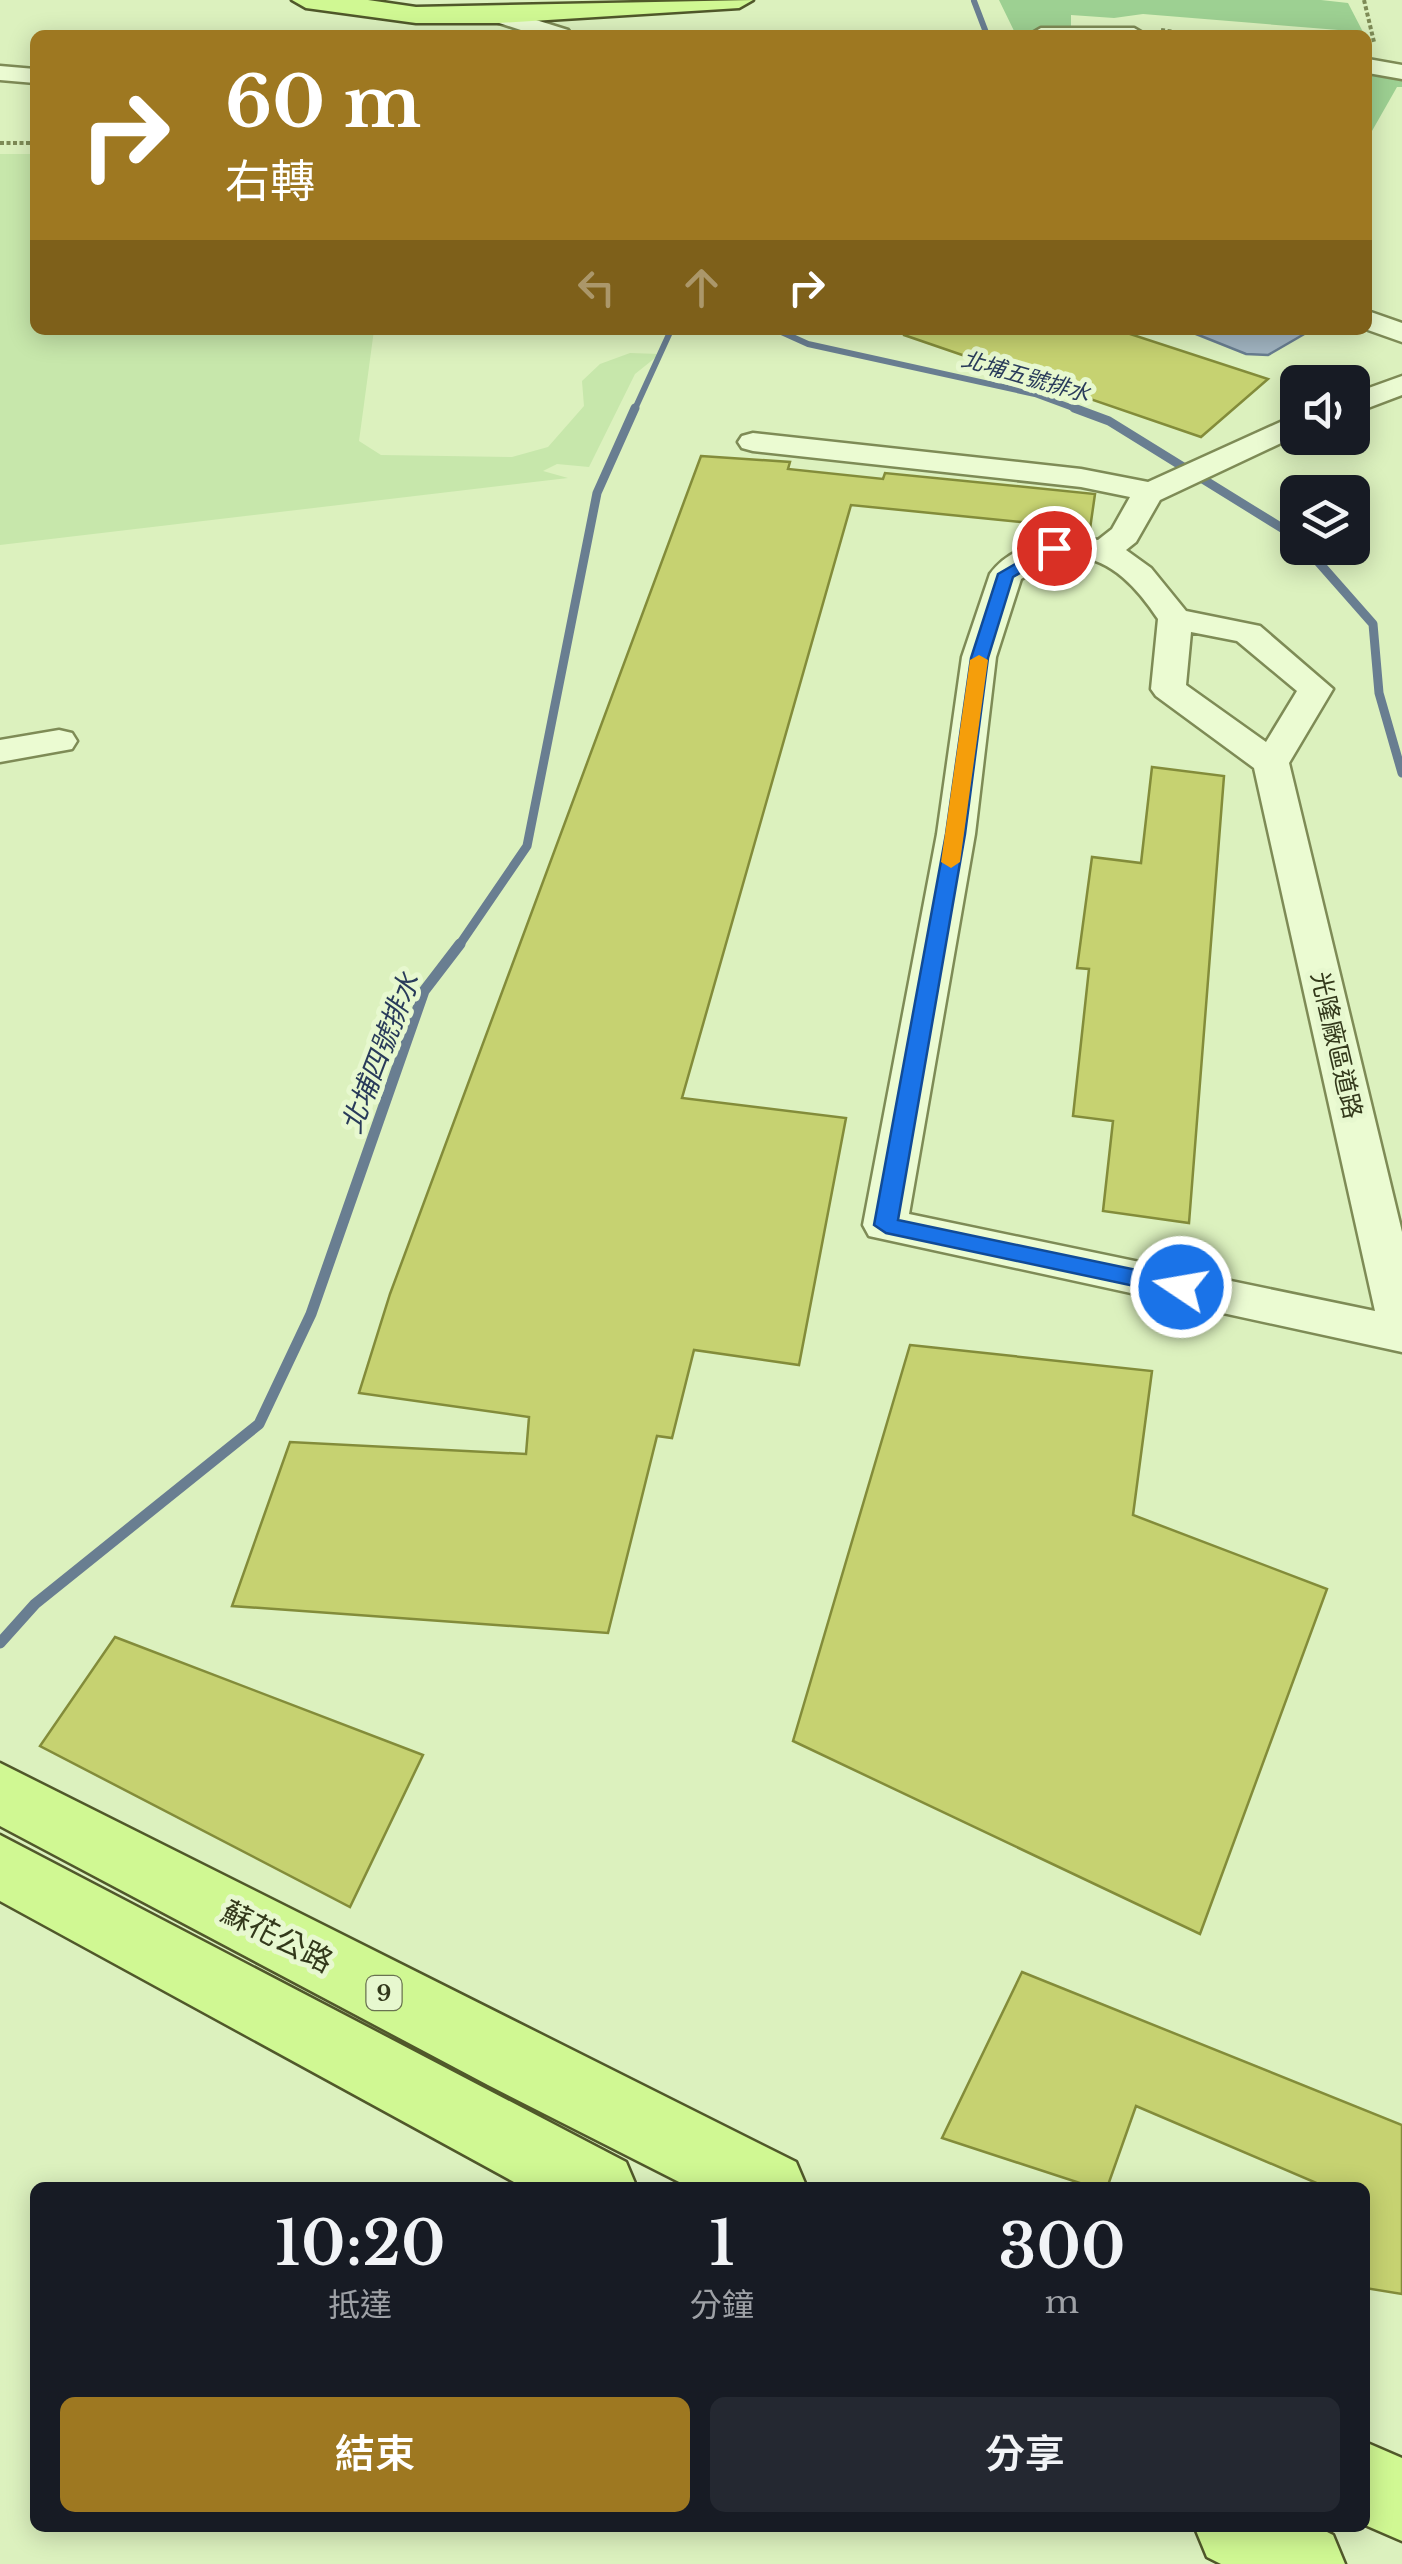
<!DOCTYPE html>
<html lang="zh-TW">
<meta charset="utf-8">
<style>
:root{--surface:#171b24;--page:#242831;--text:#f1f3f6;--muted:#9ea1a6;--accent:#9e7821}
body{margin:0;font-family:"Libre Baskerville","Noto Sans TC",serif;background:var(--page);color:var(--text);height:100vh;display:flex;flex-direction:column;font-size:38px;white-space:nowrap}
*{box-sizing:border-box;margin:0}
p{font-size:32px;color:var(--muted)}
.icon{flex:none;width:55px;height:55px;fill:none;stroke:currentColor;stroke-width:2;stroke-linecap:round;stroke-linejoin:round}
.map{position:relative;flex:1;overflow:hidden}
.sheet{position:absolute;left:30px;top:2182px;width:1340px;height:350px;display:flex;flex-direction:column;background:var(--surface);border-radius:15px;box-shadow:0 5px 25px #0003}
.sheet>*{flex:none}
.hud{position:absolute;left:30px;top:30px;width:1342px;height:305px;border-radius:15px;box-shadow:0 5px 25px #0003;background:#9e7821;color:#fff;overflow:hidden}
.tools{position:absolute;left:1280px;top:365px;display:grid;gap:20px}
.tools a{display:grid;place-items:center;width:90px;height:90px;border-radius:15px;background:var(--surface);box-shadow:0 5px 25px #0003;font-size:50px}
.pin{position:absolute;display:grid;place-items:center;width:85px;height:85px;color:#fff;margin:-42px;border:5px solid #fff;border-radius:50%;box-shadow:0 2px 10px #0007}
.me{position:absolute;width:110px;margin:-55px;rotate:282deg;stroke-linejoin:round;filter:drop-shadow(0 0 8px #0008)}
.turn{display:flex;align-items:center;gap:35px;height:210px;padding:0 30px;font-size:45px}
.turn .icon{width:130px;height:130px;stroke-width:2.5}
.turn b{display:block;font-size:70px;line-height:85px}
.lanes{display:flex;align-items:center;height:95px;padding:0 30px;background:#0003;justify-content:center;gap:50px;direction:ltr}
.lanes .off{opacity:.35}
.eta{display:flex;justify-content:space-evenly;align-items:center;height:170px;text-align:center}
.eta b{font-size:60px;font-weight:600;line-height:70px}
.button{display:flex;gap:20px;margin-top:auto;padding:20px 30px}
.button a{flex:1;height:115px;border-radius:15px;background:var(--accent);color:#fff;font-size:40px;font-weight:600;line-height:115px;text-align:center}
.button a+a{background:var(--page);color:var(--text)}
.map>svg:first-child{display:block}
</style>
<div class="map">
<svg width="1402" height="2564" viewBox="0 0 1402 2564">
<rect width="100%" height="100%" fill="#dcf1be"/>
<!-- farmland -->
<path fill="#c7e7ab" d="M0,154H35V330H374L359,441L381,455L512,457L548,447L584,406L582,381L600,364L630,353L660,354L635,374L589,467L557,464L543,471L568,478L0,545Z"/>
<!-- green -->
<path fill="#9dd092" d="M999,0H1321L1348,3L1363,32L1143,14L1114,18L1071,15V26L1134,35H1016Z
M1368,64L1402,68V87H1397L1368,138Z"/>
<!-- water -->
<path fill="#a2b5c2" stroke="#697e91" stroke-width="2.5" d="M1186,330H1305L1306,333L1268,355L1246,354Z"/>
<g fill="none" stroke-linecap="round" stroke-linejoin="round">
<!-- stream-far2 -->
<path stroke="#697e91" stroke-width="6" d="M974,1L987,35
M777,330L808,344L1035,394L1081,411
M634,411L671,330"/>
<!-- stream-far1 -->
<path stroke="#697e91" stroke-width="9" d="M1074,408L1109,421L1298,538
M1306,548L1373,624L1379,693L1402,773
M458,947L527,846L597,493L635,408"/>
<!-- stream -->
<path stroke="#697e91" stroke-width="11" d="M0,1643L35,1604L259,1424L311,1314L424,991L460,944"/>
</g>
<!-- building -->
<path fill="#c6d271" stroke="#838c3a" stroke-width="2.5" d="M904,330H1118L1268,379L1201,437L904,335Z
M701,456L790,462L788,469L883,479L885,473L1095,494L1090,529L851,505L682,1098L846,1118L799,1365L694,1350L672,1438L657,1436L608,1633L232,1606L290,1442L526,1454L529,1417L359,1393L390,1294Z
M1152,767L1224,776L1189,1223L1103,1211L1113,1121L1073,1116L1089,969L1077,968L1092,857L1141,863Z
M910,1345L1152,1371L1133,1515L1327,1589L1200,1934L793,1741Z
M115,1637L423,1755L350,1907L40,1746Z
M1022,1972L1402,2125V2294L1365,2288V2188H1328L1136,2106L1107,2188H1095L942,2138Z"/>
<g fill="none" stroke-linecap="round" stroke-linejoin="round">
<!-- minor casing -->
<g stroke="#7e8b56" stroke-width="5">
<path id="minor" d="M498,8L568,30L572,35H536L490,20L486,15Z
M1041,28H1134L1146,35H1029Z
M1368,59L1402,65V79L1368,73Z
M0,66L35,69V83L0,80Z
M1368,311L1402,323V342L1368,330Z
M1402,376V395L1352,414V394Z
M1298,414V435L1160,500L1136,542L1126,550L1151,568L1186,611L1260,626L1333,689L1289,763L1402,1232V1352L869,1236L863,1225L937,834L962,657L990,574C1012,543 1063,533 1098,540L1112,529L1130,497L1081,487L753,451L742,448L738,442L742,436L753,433L1081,469L1148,482ZM1075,556C1113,560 1138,589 1158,619L1151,689L1156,696L1254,768L1375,1311L909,1214L975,834L996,657L1021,579L1059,557ZM1191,632L1237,641L1297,691L1266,742L1186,685Z
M59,730L72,733L77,741L72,749L0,762V740Z"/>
</g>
<!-- major casing -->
<g stroke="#50582a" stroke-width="5">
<path id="major" d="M292,0H368L416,7L753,0L739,8L498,23H416L306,8Z
M0,1763L796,2162L807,2188H691L488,2085L0,1826Z
M0,1835L626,2162L637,2188H525L0,1901Z
M1365,2442L1402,2458V2541L1365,2525Z
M1195,2528H1319L1333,2535L1345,2564H1221L1207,2557Z"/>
</g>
<!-- path -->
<path stroke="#7e8b56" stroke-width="4" stroke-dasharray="4 2.5" stroke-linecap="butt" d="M1364,0L1374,42
M1161,30L1194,35
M0,143H35"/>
<!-- minor -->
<use href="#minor" fill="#ebfbd2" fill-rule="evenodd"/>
<!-- major -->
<use href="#major" fill="#d0f893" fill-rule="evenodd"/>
</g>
<!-- route -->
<path fill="#1a73e8" stroke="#114b97" stroke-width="2.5" d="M1048,545L1062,548L1013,577L988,658L965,834L898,1220L1189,1281L1192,1287L1181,1296L886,1233L874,1225L946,834L971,658L998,574Z"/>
<!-- slow -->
<path fill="#f59e0b" d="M979,655L988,660L960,862L951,868L941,862L970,660Z"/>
<g text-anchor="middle" stroke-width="10" stroke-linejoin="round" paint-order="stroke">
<!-- far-water labels -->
<g font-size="22" font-style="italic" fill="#293b5a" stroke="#e7f8cf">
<text transform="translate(1026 376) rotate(16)" y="8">北埔五號排水</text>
</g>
<!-- shield labels -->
<rect fill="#e7f8cf" stroke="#697251" stroke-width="2.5" x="366.5" y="1976" width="35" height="34" rx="8"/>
<g font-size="22" font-weight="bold" fill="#33391b">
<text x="384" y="2001">9</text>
</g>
<!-- street labels -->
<g font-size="25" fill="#33391b" stroke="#e7f8cf">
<text transform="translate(1337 1045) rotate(77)" y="9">光隆廠區道路</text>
</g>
<!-- water labels -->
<g font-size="28" font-style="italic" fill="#293b5a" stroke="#e7f8cf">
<text transform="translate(380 1053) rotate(-69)" y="10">北埔四號排水</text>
</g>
<!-- near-street labels -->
<g font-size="30" fill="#33391b" stroke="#e7f8cf">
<text transform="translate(277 1937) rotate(27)" y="10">蘇花公路</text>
</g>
</g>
</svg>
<div class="tools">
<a><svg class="icon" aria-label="sound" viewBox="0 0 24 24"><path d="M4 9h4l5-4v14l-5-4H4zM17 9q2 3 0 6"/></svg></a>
<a><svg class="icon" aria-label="layers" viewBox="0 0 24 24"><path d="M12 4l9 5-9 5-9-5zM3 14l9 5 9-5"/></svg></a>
</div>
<div class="pin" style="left:1054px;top:548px;background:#d93025"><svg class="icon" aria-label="arrive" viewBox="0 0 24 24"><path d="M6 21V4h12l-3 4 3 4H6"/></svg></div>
<svg class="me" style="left:1181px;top:1287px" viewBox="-20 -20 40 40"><circle r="17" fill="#1a73e8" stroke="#fff" stroke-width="3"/><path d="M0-11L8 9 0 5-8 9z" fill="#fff"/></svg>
<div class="hud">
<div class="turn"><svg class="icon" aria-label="right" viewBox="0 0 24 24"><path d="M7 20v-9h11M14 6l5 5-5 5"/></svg><div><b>60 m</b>右轉</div></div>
<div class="lanes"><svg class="icon off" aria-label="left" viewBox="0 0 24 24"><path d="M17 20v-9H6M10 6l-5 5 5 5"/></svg><svg class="icon off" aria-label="ahead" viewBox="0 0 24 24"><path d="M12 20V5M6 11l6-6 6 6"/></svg><svg class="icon" aria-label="right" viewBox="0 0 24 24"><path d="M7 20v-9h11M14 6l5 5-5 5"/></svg></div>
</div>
<section class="sheet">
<div class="eta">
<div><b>10:20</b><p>抵達</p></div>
<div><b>1</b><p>分鐘</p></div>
<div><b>300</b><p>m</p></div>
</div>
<div class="button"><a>結束</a><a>分享</a></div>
</section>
</div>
